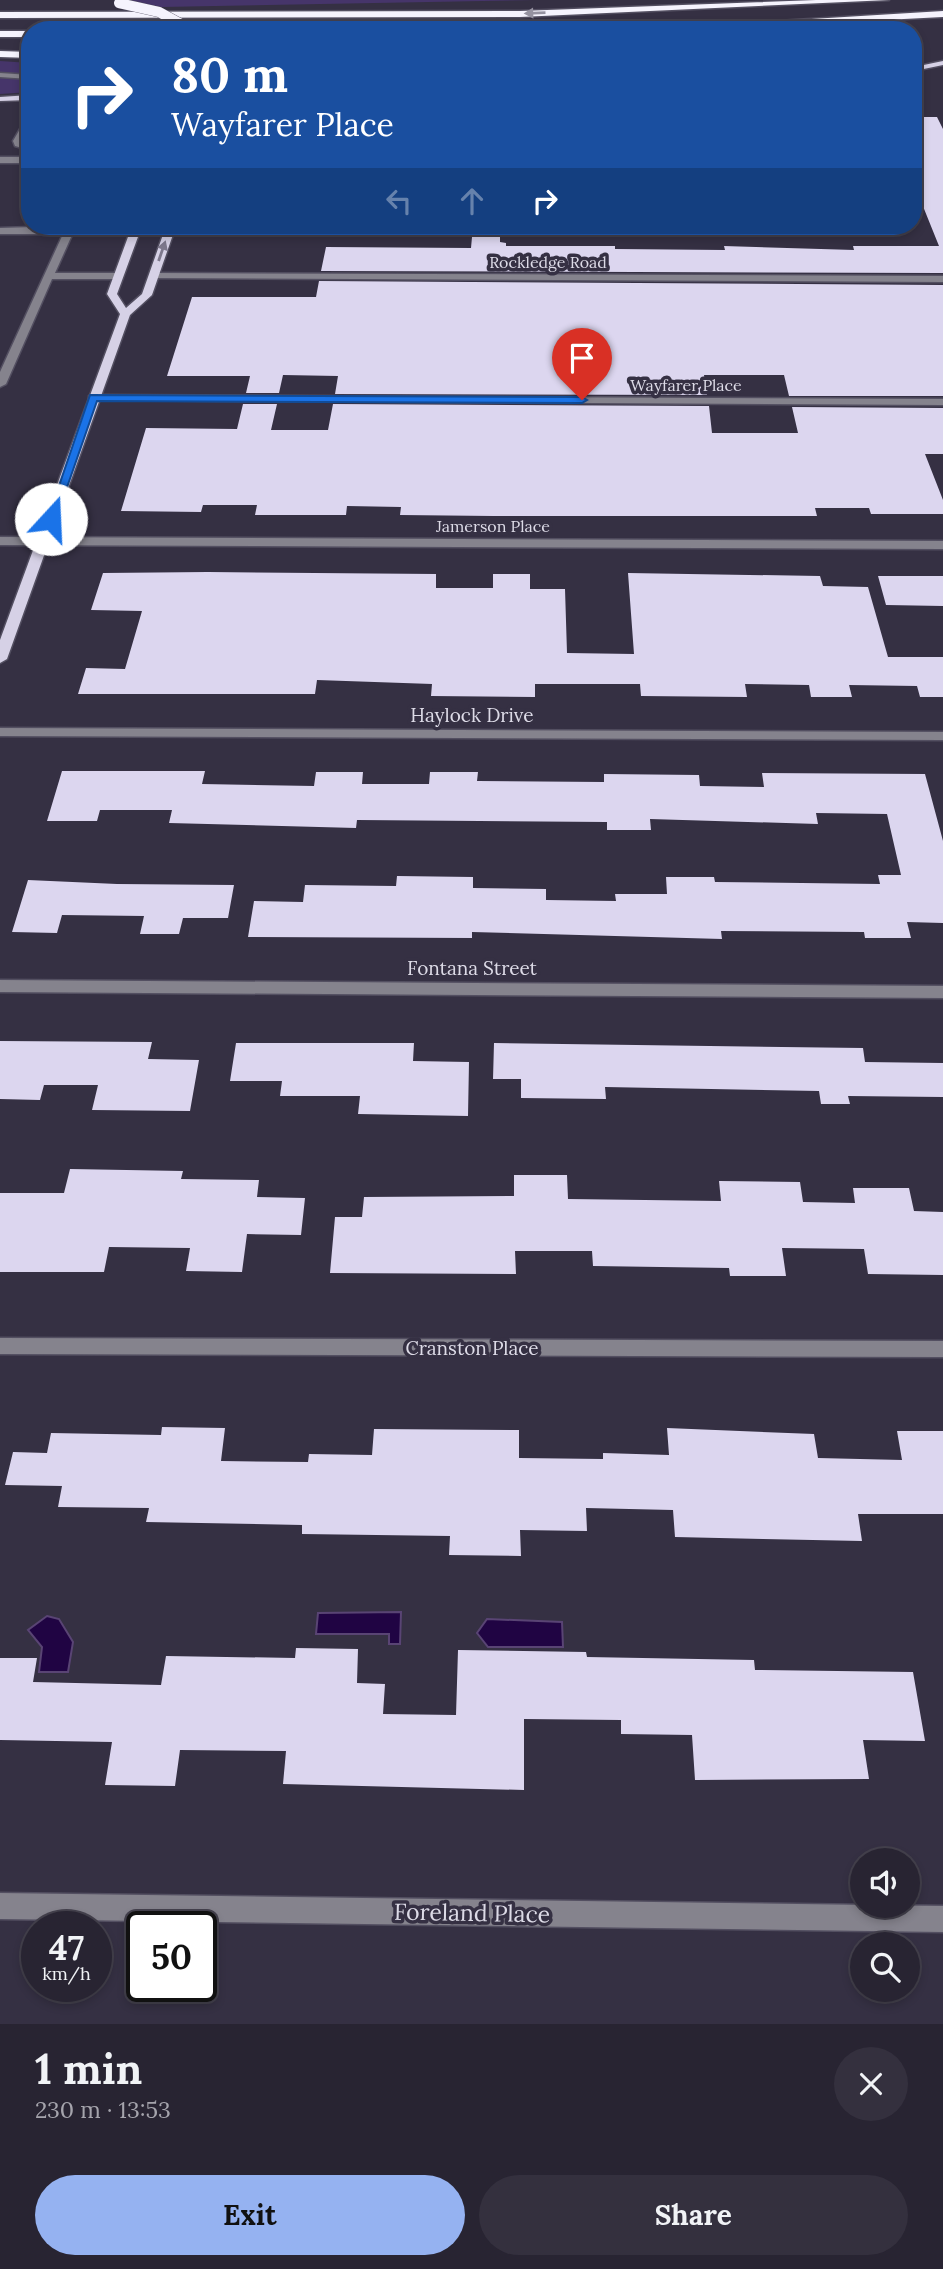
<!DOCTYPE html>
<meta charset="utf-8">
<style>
:root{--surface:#282432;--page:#34303e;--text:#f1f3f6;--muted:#a5a4ac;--line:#44414d;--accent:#95b2f1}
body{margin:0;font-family:Lora,serif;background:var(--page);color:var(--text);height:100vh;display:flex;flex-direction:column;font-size:26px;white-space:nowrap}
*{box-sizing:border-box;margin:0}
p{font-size:23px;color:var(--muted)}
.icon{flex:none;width:38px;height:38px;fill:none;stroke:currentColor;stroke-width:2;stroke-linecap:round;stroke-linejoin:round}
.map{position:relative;height:2024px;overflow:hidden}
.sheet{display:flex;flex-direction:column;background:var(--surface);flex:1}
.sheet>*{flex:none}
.top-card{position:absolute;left:21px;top:21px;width:901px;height:214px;border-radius:28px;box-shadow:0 4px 10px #0003,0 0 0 2px var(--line);background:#1a4fa0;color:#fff;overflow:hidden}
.fabs{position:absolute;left:850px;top:1848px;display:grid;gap:14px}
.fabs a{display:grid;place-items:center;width:70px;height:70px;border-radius:50%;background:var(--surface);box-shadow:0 4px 10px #0003,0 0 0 2px var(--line);font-size:35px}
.speed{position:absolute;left:21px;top:1911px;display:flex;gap:14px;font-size:35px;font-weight:700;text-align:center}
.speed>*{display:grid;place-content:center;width:91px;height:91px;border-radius:50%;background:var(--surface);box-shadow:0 4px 10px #0003,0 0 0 2px var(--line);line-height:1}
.speed small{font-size:18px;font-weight:400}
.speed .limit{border:4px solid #111;border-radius:10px;background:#fff;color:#111}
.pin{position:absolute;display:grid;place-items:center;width:60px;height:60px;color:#fff;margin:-72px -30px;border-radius:50% 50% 50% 0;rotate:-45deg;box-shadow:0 0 7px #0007}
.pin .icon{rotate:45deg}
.me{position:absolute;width:77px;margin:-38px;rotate:20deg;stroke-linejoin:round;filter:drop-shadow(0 0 5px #0008)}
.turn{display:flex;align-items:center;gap:24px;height:147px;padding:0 35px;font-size:32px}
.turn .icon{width:91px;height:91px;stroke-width:2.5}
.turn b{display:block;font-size:49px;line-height:60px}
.lanes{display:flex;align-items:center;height:66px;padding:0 35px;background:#0003;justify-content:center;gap:35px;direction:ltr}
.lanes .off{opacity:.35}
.round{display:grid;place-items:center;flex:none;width:74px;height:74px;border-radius:37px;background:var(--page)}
.headline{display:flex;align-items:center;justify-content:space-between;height:119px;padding:0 35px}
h1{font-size:42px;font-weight:700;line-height:52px}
.cta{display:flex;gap:14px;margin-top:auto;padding:14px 35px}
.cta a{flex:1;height:80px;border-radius:42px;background:var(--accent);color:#111;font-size:28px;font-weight:700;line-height:80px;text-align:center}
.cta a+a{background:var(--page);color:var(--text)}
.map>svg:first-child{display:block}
</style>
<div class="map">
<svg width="943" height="2024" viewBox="0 0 943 2024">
<rect width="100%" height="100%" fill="#353043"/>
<!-- green -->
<path fill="#46356a" d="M126,0H534L161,7Z
M0,61L30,63V92L0,94Z"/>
<!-- water -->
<path fill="#200443" stroke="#594474" stroke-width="2" d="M401,1612L400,1644H389V1634H316L318,1613Z
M47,1616L59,1619L73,1642L68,1672H39L42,1647L28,1630Z
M487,1619L562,1622L563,1647H488L477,1633Z"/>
<!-- building -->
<path fill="#dcd6ef" d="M914,117H937L943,129V273L321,271L326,247L471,248L472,237H500V242L506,243V246H615V249L725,250L724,246L854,250L853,246H939L914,184Z
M319,281L943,285V396H789L784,375H704L707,395L335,394L338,376L283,375L279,393H246L250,376H167L192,297H316Z
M243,404H277L271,430H328L333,404L709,406L712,433H798L792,407L943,408V454H925L943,500V514H871L869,508H815L817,516H493L400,515L401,507L347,506L346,515H255L257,505H203L201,512L121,511L146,428L237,429Z
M208,572L436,574V588H493V574H530V589H565L567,653L634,654L628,573L820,576L823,586L868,587L888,657H943V697H920L917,686L849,685L852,697H811L809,685L745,684L747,697L641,696L640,684H535V697L431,696L432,684L317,680L315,694H78L86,668L125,669L142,611L91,610L103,573Z
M878,576H943V606L886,605Z
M62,771H205L202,784L314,786L316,772H363L362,784H429L430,772H478L477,781L604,782V774L699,775L700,786L764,787L762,773L925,774L943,841V923L907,922L911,938H865L864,932L721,931L722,939L472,932V938L248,937L254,901L303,902L305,885L396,886L397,876L473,877V888L546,889V900L616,901L615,894H667L666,877H714L715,882L880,884L878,875H901L887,814L816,813L818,824L650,819L651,830H607V822L357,820L356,828L169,823L172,810H100L97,821H47Z
M28,880L117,884L234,885L228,918H183L179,934H140L144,916L62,915L57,933L12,932Z
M0,1041L152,1042L148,1059L199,1060L190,1111L92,1110L98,1085H44L40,1100L0,1099Z
M236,1043H414L413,1061L469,1062L468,1116L358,1114L360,1096H280L282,1081H230Z
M494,1043L863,1048L865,1062L943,1063V1097L848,1096L850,1104H821L819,1091L605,1087L606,1099L521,1098V1079H493Z
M70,1169L183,1171L181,1179L259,1180L257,1197L305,1198L301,1235L247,1234L242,1272L186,1271L190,1248L109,1247L104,1272H0V1193H64Z
M514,1175H567L568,1199L721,1201L719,1181L800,1182L803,1202L855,1203L853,1188H909L914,1211L943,1212V1275L868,1274L864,1249L782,1248L786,1276H730L729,1268L593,1266L592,1251H515L516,1274L330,1273L335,1217H362L364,1197L514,1196Z
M162,1427L225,1428L221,1461L308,1462L309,1454L372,1455L374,1429L519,1430V1458L603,1459V1453L669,1455L667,1428L814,1434L818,1458L902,1460L897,1431H943V1514H858L862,1541L763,1539L675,1537L673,1510L586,1508L587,1531L520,1530L521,1556L449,1555L450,1536L302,1534V1525L146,1522L149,1508L58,1507L62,1486L5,1485L13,1452L47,1453L51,1433L161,1435Z
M296,1648L358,1649L357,1683L385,1684L383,1714L456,1715L458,1650L586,1652L587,1657L754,1660L755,1670L913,1672L925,1741L863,1740L869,1779L695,1780L692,1735L621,1734V1720L524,1719V1790L283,1784L286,1751L180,1750L175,1786L105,1785L112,1742L0,1740V1658H37L33,1682L161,1685L166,1656L295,1658Z"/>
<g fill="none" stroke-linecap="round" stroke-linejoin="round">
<!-- minor casing -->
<g stroke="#534f61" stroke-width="3">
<path id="minor" d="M0,73L30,75V79L0,77Z
M27,117H30V127L21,141L30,144V150L15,146L13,141Z
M0,157H30V163H0Z
M66,226H76L55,273H118L123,276L118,279H52L6,384L0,387V372L63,234H0V228Z
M154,273L943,276V282L150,278L149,276Z
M93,395L943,399V405L89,400V396Z
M0,537L943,541V549L0,545Z
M0,728L943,732V740L0,736Z
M0,980L943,986V998L0,992Z
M0,1338L943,1341V1357L0,1354Z
M0,1893L943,1906V1932L0,1919Z"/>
</g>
<!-- major casing -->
<g stroke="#534f61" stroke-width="3">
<path id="major" d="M943,61V65L914,71V67Z
M30,95V100L0,101V97Z
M132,226H142L117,294L126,308L142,294L166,226H176L152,295L130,315L7,659L0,663V640L120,314L107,294Z"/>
</g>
<!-- highway casing -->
<g stroke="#534f61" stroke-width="3">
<path id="highway" d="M816,0H889L520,17L0,18V12L520,11Z
M943,11V17L690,30H628Z
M0,31H30V37H0Z
M0,51L30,52V58L0,57Z"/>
</g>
<!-- minor -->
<use href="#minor" fill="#85838d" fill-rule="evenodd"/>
<!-- major -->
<use href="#major" fill="#d6d1e6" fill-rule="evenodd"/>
<!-- highway -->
<use href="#highway" fill="#f5f3fd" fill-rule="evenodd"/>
<!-- highway-bridge casing -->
<g stroke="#534f61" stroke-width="11" stroke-linecap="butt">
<path id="highway-bridge" d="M119,3L159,12L192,30"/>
</g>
<!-- highway-bridge -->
<use href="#highway-bridge" stroke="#f5f3fd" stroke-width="10"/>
</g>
<!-- one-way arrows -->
<defs><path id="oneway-solid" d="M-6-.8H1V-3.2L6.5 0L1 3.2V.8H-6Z" transform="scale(1.75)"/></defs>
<use fill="#9592a0" href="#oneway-solid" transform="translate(535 13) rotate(178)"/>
<use fill="#7d788c" href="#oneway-solid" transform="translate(162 251) rotate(-71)"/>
<!-- route -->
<path fill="#1a73e8" stroke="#114b97" stroke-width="2" d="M90,395L582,397L587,400L582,403L97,401L56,519L47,521Z"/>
<g text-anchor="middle" stroke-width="7" stroke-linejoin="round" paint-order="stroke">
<!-- far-street labels -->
<g font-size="16" fill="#dddbe7" stroke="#353043">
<text x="548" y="268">Rockledge Road</text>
<text x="686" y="391">Wayfarer Place</text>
<text x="493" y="532">Jamerson Place</text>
</g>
<!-- street labels -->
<g font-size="19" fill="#dddbe7" stroke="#353043">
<text x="472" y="722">Haylock Drive</text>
<text x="472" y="975">Fontana Street</text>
<text x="472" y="1355">Cranston Place</text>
</g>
<!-- near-street labels -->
<g font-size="23" fill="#dddbe7" stroke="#353043">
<text transform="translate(472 1913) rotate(1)" y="8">Foreland Place</text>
</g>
</g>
</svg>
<div class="fabs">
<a><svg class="icon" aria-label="sound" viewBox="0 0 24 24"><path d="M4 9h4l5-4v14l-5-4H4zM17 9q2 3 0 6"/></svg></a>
<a><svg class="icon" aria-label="search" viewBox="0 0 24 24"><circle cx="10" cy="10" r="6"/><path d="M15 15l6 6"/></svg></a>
</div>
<div class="speed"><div>47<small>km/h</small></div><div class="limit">50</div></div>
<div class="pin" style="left:582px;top:400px;background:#d93025"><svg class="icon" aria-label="arrive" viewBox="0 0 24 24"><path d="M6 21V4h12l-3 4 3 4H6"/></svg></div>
<svg class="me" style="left:51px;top:519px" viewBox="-20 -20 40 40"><circle r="19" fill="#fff"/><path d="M0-13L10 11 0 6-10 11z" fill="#1a73e8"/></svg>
<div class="top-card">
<div class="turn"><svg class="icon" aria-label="right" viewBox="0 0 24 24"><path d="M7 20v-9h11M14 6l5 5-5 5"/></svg><div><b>80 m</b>Wayfarer Place</div></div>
<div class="lanes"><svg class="icon off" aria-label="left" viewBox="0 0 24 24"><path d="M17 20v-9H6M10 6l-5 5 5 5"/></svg><svg class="icon off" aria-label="ahead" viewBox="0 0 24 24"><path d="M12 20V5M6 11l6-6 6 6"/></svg><svg class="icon" aria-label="right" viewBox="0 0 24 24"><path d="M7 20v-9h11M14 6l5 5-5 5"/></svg></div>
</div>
</div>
<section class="sheet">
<div class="headline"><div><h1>1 min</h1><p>230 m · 13:53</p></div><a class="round"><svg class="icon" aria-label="close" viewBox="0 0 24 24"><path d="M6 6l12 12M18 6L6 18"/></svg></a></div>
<div class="cta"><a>Exit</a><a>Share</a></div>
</section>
